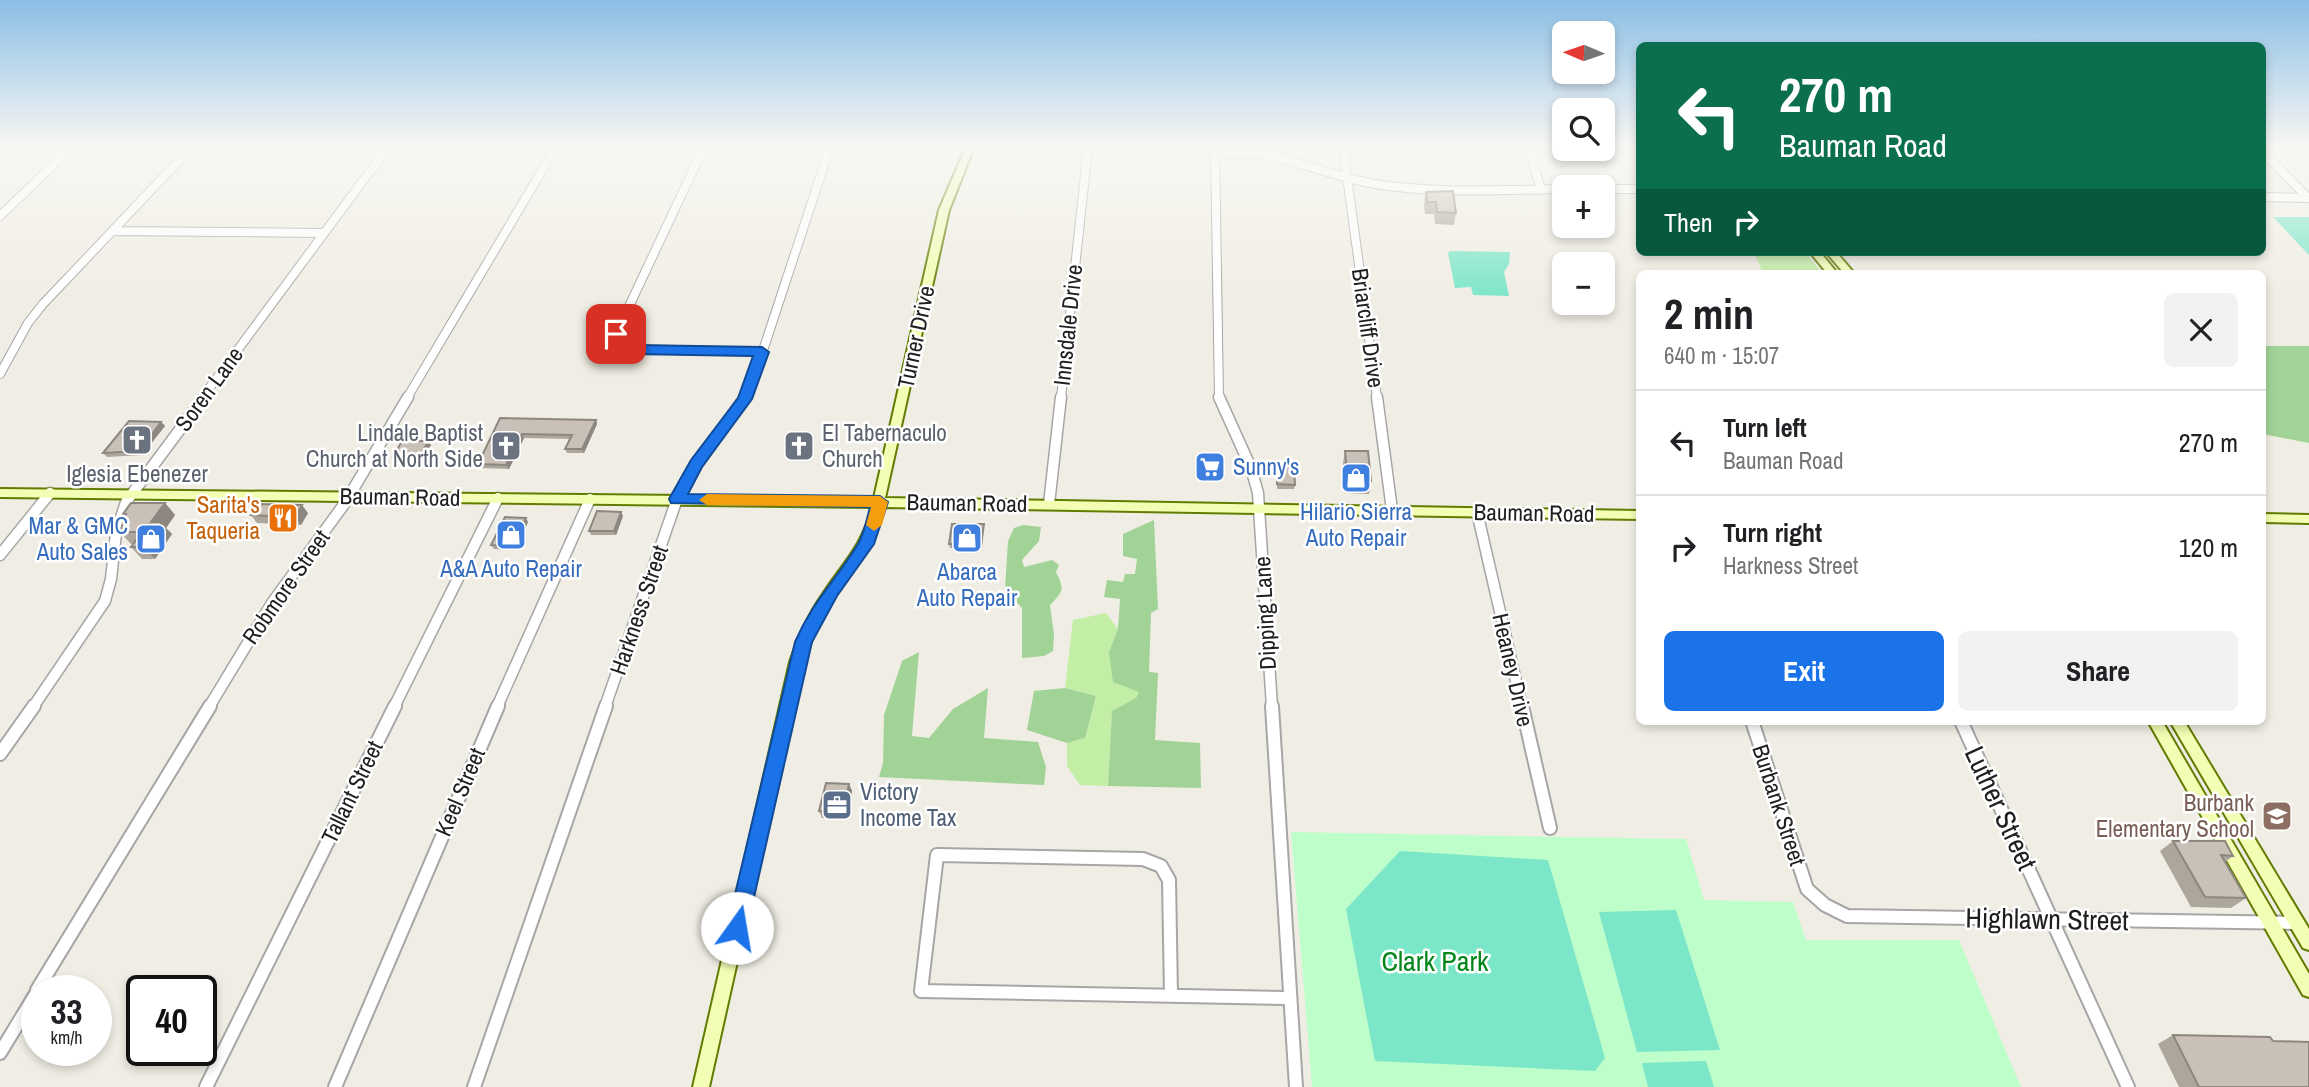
<!DOCTYPE html>
<meta charset="utf-8">
<style>
:root{--surface:#fff;--page:#f2f2f2;--text:#202124;--muted:#757577;--line:#e0e0e0;--accent:#1a73e8}
body{margin:0;font-family:"Archivo Narrow",sans-serif;background:var(--page);color:var(--text);height:100vh;display:flex;flex-direction:column;font-size:26px;white-space:nowrap}
*{box-sizing:border-box;margin:0}
p{font-size:23px;color:var(--muted)}
.icon{flex:none;width:38px;height:38px;fill:none;stroke:currentColor;stroke-width:2;stroke-linecap:round;stroke-linejoin:round}
.map{position:relative;flex:1;overflow:hidden}
.sheet{position:absolute;left:1636px;top:270px;width:630px;height:455px;display:flex;flex-direction:column;background:var(--surface);border-radius:10px;box-shadow:0 4px 10px #0003}
.sheet>*{flex:none}
.banner{position:absolute;left:1636px;top:42px;width:630px;height:214px;border-radius:10px;box-shadow:0 4px 10px #0003;background:#0b6e4f;color:#fff;overflow:hidden}
.needle{width:46px;rotate:272deg}
.fabs{position:absolute;left:1552px;top:21px;display:grid;gap:14px}
.fabs a{display:grid;place-items:center;width:63px;height:63px;border-radius:10px;background:var(--surface);box-shadow:0 4px 10px #0003;font-size:35px}
.speed{position:absolute;left:21px;top:975px;display:flex;gap:14px;font-size:35px;font-weight:700;text-align:center}
.speed>*{display:grid;place-content:center;width:91px;height:91px;border-radius:50%;background:var(--surface);box-shadow:0 4px 10px #0003;line-height:1}
.speed small{font-size:18px;font-weight:400}
.speed .limit{border:4px solid #111;border-radius:10px;background:#fff;color:#111}
.pin{position:absolute;display:grid;place-items:center;width:60px;height:60px;color:#fff;margin:-30px;border-radius:14px;box-shadow:0 4px 10px #0006}
.me{position:absolute;width:77px;margin:-38px;rotate:13deg;stroke-linejoin:round;filter:drop-shadow(0 0 5px #0008)}
.turn{display:flex;align-items:center;gap:24px;height:147px;padding:0 28px;font-size:32px}
.turn .icon{width:91px;height:91px;stroke-width:2.5}
.turn b{display:block;font-size:49px;line-height:60px}
.then{display:flex;align-items:center;height:66px;padding:0 28px;background:#0003;gap:14px;font-size:26px}
.round{display:grid;place-items:center;flex:none;width:74px;height:74px;border-radius:10px;background:var(--page)}
.head{display:flex;align-items:center;justify-content:space-between;height:119px;padding:0 28px}
h1{font-size:42px;font-weight:800;line-height:52px}
.primary-button{display:flex;gap:14px;margin-top:auto;padding:14px 28px}
.primary-button a{flex:1;height:80px;border-radius:10px;background:var(--accent);color:#fff;font-size:28px;font-weight:800;line-height:80px;text-align:center}
.primary-button a+a{background:var(--page);color:var(--text)}
ul{padding:0;list-style:none}
li{display:flex;align-items:center;gap:21px;height:105px;padding:0 28px;border-top:2px solid var(--line)}
li div{flex:1}
li b{display:block;font-size:26px}
li em{font-style:normal}
.map>svg:first-child{display:block}
</style>
<div class="map">
<svg width="2309" height="1087" viewBox="0 0 2309 1087">
<rect width="100%" height="100%" fill="#f0eee4"/>
<!-- grass -->
<path fill="#c2eea6" d="M1555,222H1564V226H1599L1602,235H1559Z
M1696,252H1805L1822,273H1763L1755,255L1697,254Z
M1106,613L1118,629L1109,652L1140,692L1136,698L1112,711L1108,786L1080,785L1067,766V743L1085,738L1096,696L1065,688L1073,620Z"/>
<!-- forest -->
<path fill="#a1d396" d="M2263,346H2309V443L2263,434Z
M1154,520L1158,609L1151,613L1149,672L1158,673L1155,740L1200,743L1201,788L1108,786L1112,711L1136,698L1139,692L1113,682L1109,652L1118,629L1120,599L1104,597L1107,580L1123,582L1125,574H1135L1137,559L1123,556V534Z
M1023,525L1041,527L1039,541L1022,560L1024,567L1052,560L1059,565L1056,572C1065,589 1063,592 1050,605L1054,635L1053,651L1044,656L1022,658V608L1005,590L1008,541L1014,528Z
M919,652L912,736L929,738L953,709L988,688L984,738L1038,742L1046,767L1044,785L879,777L883,763L884,715L902,661Z
M1065,688L1096,696L1085,738L1067,743L1027,730L1034,691Z"/>
<!-- park -->
<path fill="#befeca" d="M1291,832L1686,839L1704,900L1793,902L1806,940H1959L2021,1087H1312Z"/>
<!-- pitch -->
<path fill="#7ce6c8" d="M2273,217H2309V255Z
M1450,251L1510,252L1509,264L1504,272L1509,296L1473,295L1471,287L1455,288L1448,253Z
M1400,851L1548,860L1605,1058L1595,1071L1375,1061L1346,909Z
M1676,910L1720,1050L1637,1052L1599,912Z
M1706,1061L1714,1087H1648L1642,1063Z"/>
<g fill="none" stroke-linecap="round" stroke-linejoin="round">
<!-- street-far2 casing -->
<g stroke="#a6a6a6" stroke-width="10">
<path id="street-far2" d="M704,147L616,334C616,344 622,347 631,349L762,352
M976,147L1255,153C1296,159 1334,177 1375,184C1437,194 1501,190 1564,189
M1215,147L1219,398
M1343,147L1377,398
M1528,147L1541,189
M2263,152L2308,198
M1603,189H1640
M2263,197L2308,198
M0,216L72,147
M114,231L324,233
M0,374L28,323L43,304L192,147
M202,398L388,147
M407,398L556,147
M744,398L752,384L830,147
M1061,398L1088,147"/>
</g>
<!-- street-far1 casing -->
<g stroke="#a6a6a6" stroke-width="13">
<path id="street-far1" d="M1219,397L1251,468L1258,493L1272,707
M1377,397L1392,510
M1049,504L1061,397
M1477,512L1522,707
M0,555L50,493
M33,707L105,601L111,579L116,533L126,502L204,397
M209,707L272,603L345,503L408,397
M394,707L498,498
M497,707L590,499
M605,707L677,499L694,469L745,397"/>
</g>
<!-- street casing -->
<g stroke="#a6a6a6" stroke-width="16">
<path id="street" d="M1272,706L1296,1087
M1522,706L1550,828
M1752,721L1807,889L1825,905L1847,916L2297,923
M1961,721L2128,1087
M0,754L34,706
M37,990L210,706
M1171,995L1169,880L1161,866L1143,859L937,855L921,991L1288,998
M0,1053L37,992
M206,1087L395,706
M335,1087L498,706
M474,1087L606,706"/>
</g>
<!-- secondary casing -->
<g stroke="#617c00" stroke-width="4">
<path id="secondary" d="M966,147H974L949,210L885,498L1640,511V519L884,507C874,550 850,571 828,607C817,624 810,643 804,662L709,1087H693L790,662C798,639 807,617 821,597C842,564 863,546 872,507L0,497V489L874,498L939,210Z
M1810,252H1820L1837,273H1827Z
M1826,252H1836L1854,273H1844Z
M2263,514L2309,515V523L2263,522Z
M2148,721H2162L2309,974V997L2303,995Z
M2170,721H2184L2309,929V950L2303,948Z"/>
</g>
<!-- street-far2 -->
<use href="#street-far2" stroke="#fff" stroke-width="8"/>
<!-- street-far1 -->
<use href="#street-far1" stroke="#fff" stroke-width="10"/>
<!-- street -->
<use href="#street" stroke="#fff" stroke-width="12"/>
<!-- secondary -->
<use href="#secondary" fill="#f3feb4" fill-rule="evenodd"/>
</g>
<!-- wall -->
<path fill="#ada69d" d="M1426,192L1456,213L1454,225L1435,224L1434,214H1425L1424,204Z
M500,418L596,420L597,424L584,453H567L565,449L570,439L524,438L509,469L480,468L478,464Z
M161,422L165,426L142,455L107,457L103,453Z
M428,441L431,445L422,461H395L393,457Z
M1345,451L1371,481L1369,494L1346,493L1343,463Z
M1198,455L1223,471V475H1199Z
M1277,466L1295,485L1294,489H1277Z
M165,503L175,515L166,528L172,534L155,559H142L131,547L133,544H131L120,532L125,517L123,514Z
M308,513L301,525L257,523L251,515Z
M623,516L616,535H591L589,531Z
M528,522L515,550L494,549L491,545Z
M984,524V528L982,548H950L949,544Z
M849,784L852,791L846,819L822,818L819,811Z
M2173,841L2233,856L2225,862L2246,898L2231,908L2191,907L2160,851Z
M2173,1035L2273,1041L2309,1087H2179L2158,1044Z"/>
<!-- shaded-wall -->
<path fill="#8d8780" d="M596,420L597,424L584,453L582,449Z
M161,422L165,426L142,455L139,451Z
M522,434L524,438L509,469L506,465Z
M428,441L431,445L422,461L420,457Z
M165,503L175,515L166,528L172,534L155,559L144,547L151,522Z
M302,505L308,513L301,525L295,517Z
M621,512L623,516L616,535L614,531Z
M526,518L528,522L515,550L513,546Z
M849,784L852,791L846,819L843,812Z"/>
<!-- building -->
<path fill="#c9c1b7" stroke="#8d8780" stroke-width="2" d="M1453,191L1456,213L1437,212L1436,202H1427L1426,192Z
M500,418L596,420L582,449H565L572,435L522,434L506,465L478,464Z
M129,421L161,422L139,451L103,453Z
M402,441H428L420,457H393Z
M1345,451H1368L1371,481H1348Z
M1198,455H1222L1223,471H1199Z
M1277,466L1294,467L1295,485L1277,484Z
M131,503H165L151,522H162L144,547H131L142,532H120L126,514H123Z
M258,504L302,505L295,517L251,515Z
M597,511L621,512L614,531H589Z
M505,517L526,518L513,546L491,545Z
M952,524H984L981,544H949Z
M826,783L849,784L843,812L819,811Z
M2173,841H2225L2233,856L2221,855L2246,898L2205,897Z
M2173,1035L2270,1037L2273,1041L2309,1042V1087H2199Z"/>
<!-- sky -->
<linearGradient id="sky" x2="0" y2="1"><stop stop-color="#8bbee5"/><stop offset="0.49" stop-color="#f8f7f3"/><stop offset="1" stop-color="#f8f7f3" stop-opacity="0"/></linearGradient>
<rect width="2309" height="299" fill="url(#sky)"/>
<!-- route -->
<path fill="#1a73e8" stroke="#114b97" stroke-width="2" d="M616,330L620,331L624,341L633,345L762,347L769,352L752,399L702,467L688,494L880,496L888,502L874,544L837,596L812,642L747,928L744,934L737,937L730,934L727,928L795,642C812,602 836,580 858,544C864,534 867,519 870,507L671,503L669,499L691,460L738,398L753,356L631,354L613,347L609,334Z"/>
<!-- slow -->
<path fill="#f59e0b" d="M707,494L880,496L888,502L882,525L874,531L866,525L871,507L707,505L699,500Z"/>
<!-- icons -->
<defs>
<g id="church-square" transform="scale(1.575)"><rect x="-9" y="-9" width="18" height="18" rx="4" fill="#6b7280" stroke="#fff"/><path d="M-1.2-6h2.4v3.5h3.3v2.4h-3.3V6h-2.4V-.1h-3.3v-2.4h3.3Z" fill="#fff"/></g>
<g id="supermarket-square" transform="scale(1.575)"><rect x="-9" y="-9" width="18" height="18" rx="4" fill="#3f7fe0" stroke="#fff"/><path d="M-6-5.5h2.5l.6 2H6L4.5 2H-2.5L-4.4-4H-6ZM-1.5 3.2a1.3 1.3 0 1 0 .1 0ZM3 3.2a1.3 1.3 0 1 0 .1 0Z" fill="#fff"/></g>
<g id="shop-square" transform="scale(1.575)"><rect x="-9" y="-9" width="18" height="18" rx="4" fill="#3f7fe0" stroke="#fff"/><path d="M-5-2.5h2.3a2.7 3.5 0 0 1 5.4 0H5L5.5 6h-11ZM-1.5-2.5h3a1.5 2.3 0 0 0-3 0Z" fill="#fff"/></g>
<g id="restaurant-square" transform="scale(1.575)"><rect x="-9" y="-9" width="18" height="18" rx="4" fill="#e8710a" stroke="#fff"/><path d="M-5-6h1v4h1v-4h1v4h1v-4h1v5L-1.5 .5V6h-2V.5L-5-1ZM5-6V6H3V1.5H1.5Q1.5-4 5-6Z" fill="#fff"/></g>
<g id="office-square" transform="scale(1.575)"><rect x="-9" y="-9" width="18" height="18" rx="4" fill="#5c6f8a" stroke="#fff"/><path d="M-6-3h4V-5.5h4V-3h4V5H-6ZM-1-4.5V-3h2v-1.5ZM-6 0V1H6V0Z" fill="#fff"/></g>
<g id="school-square" transform="scale(1.575)"><rect x="-9" y="-9" width="18" height="18" rx="4" fill="#8d6e63" stroke="#fff"/><path d="M0-5L7-2L0 1L-7-2ZM-4 1L0 2.5L4 1V4Q0 6-4 4Z" fill="#fff"/></g>
</defs>
<g fill-rule="evenodd">
<use href="#church-square" x="137" y="440"/>
<use href="#church-square" x="506" y="446"/>
<use href="#church-square" x="799" y="446"/>
<use href="#supermarket-square" x="1210" y="467"/>
<use href="#shop-square" x="1356" y="478"/>
<use href="#restaurant-square" x="283" y="518"/>
<use href="#shop-square" x="511" y="535"/>
<use href="#shop-square" x="967" y="538"/>
<use href="#shop-square" x="151" y="539"/>
<use href="#office-square" x="837" y="805"/>
<use href="#school-square" x="2277" y="816"/>
</g>
<g text-anchor="middle" stroke-width="5" stroke-linejoin="round" paint-order="stroke">
<!-- street labels -->
<g font-size="23" fill="#1f1f1f" stroke="#fff">
<text transform="translate(1068 325) rotate(-84)" y="8">Innsdale Drive</text>
<text transform="translate(1368 328) rotate(82)" y="8">Briarcliff Drive</text>
<text transform="translate(916 337) rotate(-78)" y="8">Turner Drive</text>
<text transform="translate(209 389) rotate(-54)" y="8">Soren Lane</text>
<text transform="translate(400 497) rotate(1)" y="8">Bauman Road</text>
<text transform="translate(967 503) rotate(1)" y="8">Bauman Road</text>
<text transform="translate(1534 513) rotate(1)" y="8">Bauman Road</text>
<text transform="translate(286 587) rotate(-55)" y="8">Robmore Street</text>
<text transform="translate(639 610) rotate(-71)" y="8">Harkness Street</text>
<text transform="translate(1265 613) rotate(-93)" y="8">Dipping Lane</text>
<text transform="translate(1513 670) rotate(77)" y="8">Heaney Drive</text>
<text transform="translate(352 792) rotate(-64)" y="8">Tallant Street</text>
<text transform="translate(460 792) rotate(-67)" y="8">Keel Street</text>
<text transform="translate(1779 805) rotate(72)" y="8">Burbank Street</text>
</g>
<!-- worship labels -->
<g font-size="23" fill="#5b616d" stroke="#fff" text-anchor="end">
<text x="483" y="441">Lindale Baptist<tspan x="483" dy="26">Church at North Side</tspan></text>
<text x="822" y="441" text-anchor="start">El Tabernaculo<tspan x="822" dy="26">Church</tspan></text>
<text x="137" y="482" text-anchor="middle">Iglesia Ebenezer</text>
</g>
<!-- shop labels -->
<g font-size="23" fill="#366cbe" stroke="#fff">
<text x="1233" y="475" text-anchor="start">Sunny's</text>
<text x="1356" y="520">Hilario Sierra<tspan x="1356" dy="26">Auto Repair</tspan></text>
<text x="128" y="534" text-anchor="end">Mar &amp; GMC<tspan x="128" dy="26">Auto Sales</tspan></text>
<text x="511" y="577">A&amp;A Auto Repair</text>
<text x="967" y="580">Abarca<tspan x="967" dy="26">Auto Repair</tspan></text>
</g>
<!-- food labels -->
<g font-size="23" fill="#c56008" stroke="#fff" text-anchor="end">
<text x="260" y="513">Sarita's<tspan x="260" dy="26">Taqueria</tspan></text>
</g>
<!-- service labels -->
<g font-size="23" fill="#4e5e75" stroke="#fff" text-anchor="start">
<text x="860" y="800">Victory<tspan x="860" dy="26">Income Tax</tspan></text>
</g>
<!-- education labels -->
<g font-size="23" fill="#785e54" stroke="#fff" text-anchor="end">
<text x="2254" y="811">Burbank<tspan x="2254" dy="26">Elementary School</tspan></text>
</g>
<!-- near-street labels -->
<g font-size="28" fill="#1f1f1f" stroke="#fff">
<text transform="translate(2001 808) rotate(65)" y="10">Luther Street</text>
<text transform="translate(2047 919) rotate(1)" y="10">Highlawn Street</text>
</g>
<!-- near-park labels -->
<g font-size="28" fill="#03871c" stroke="#fff">
<text x="1435" y="971">Clark Park</text>
</g>
</g>
</svg>
<div class="fabs">
<a><svg class="needle" viewBox="-14 -14 28 28"><path d="M0-13l5 13h-10z" fill="#e53935"/><path d="M0 13l5-13h-10z" fill="#757577"/></svg></a>
<a><svg class="icon" aria-label="search" viewBox="0 0 24 24"><circle cx="10" cy="10" r="6"/><path d="M15 15l6 6"/></svg></a>
<a>+</a>
<a>−</a>
</div>
<div class="speed"><div>33<small>km/h</small></div><div class="limit">40</div></div>
<div class="pin" style="left:616px;top:334px;background:#d93025"><svg class="icon" aria-label="arrive" viewBox="0 0 24 24"><path d="M6 21V4h12l-3 4 3 4H6"/></svg></div>
<svg class="me" style="left:737px;top:928px" viewBox="-20 -20 40 40"><circle r="19" fill="#fff"/><path d="M0-13L10 11 0 6-10 11z" fill="#1a73e8"/></svg>
<div class="banner">
<div class="turn"><svg class="icon" aria-label="left" viewBox="0 0 24 24"><path d="M17 20v-9H6M10 6l-5 5 5 5"/></svg><div><b>270 m</b>Bauman Road</div></div>
<div class="then">Then<svg class="icon" aria-label="right" viewBox="0 0 24 24"><path d="M7 20v-9h11M14 6l5 5-5 5"/></svg></div>
</div>
<section class="sheet">
<div class="head"><div><h1>2 min</h1><p>640 m · 15:07</p></div><a class="round"><svg class="icon" aria-label="close" viewBox="0 0 24 24"><path d="M6 6l12 12M18 6L6 18"/></svg></a></div>
<ul>
<li><svg class="icon" aria-label="left" viewBox="0 0 24 24"><path d="M17 20v-9H6M10 6l-5 5 5 5"/></svg><div><b>Turn left</b><p>Bauman Road</p></div><em>270 m</em></li>
<li><svg class="icon" aria-label="right" viewBox="0 0 24 24"><path d="M7 20v-9h11M14 6l5 5-5 5"/></svg><div><b>Turn right</b><p>Harkness Street</p></div><em>120 m</em></li>
</ul>
<div class="primary-button"><a>Exit</a><a>Share</a></div>
</section>
</div>
